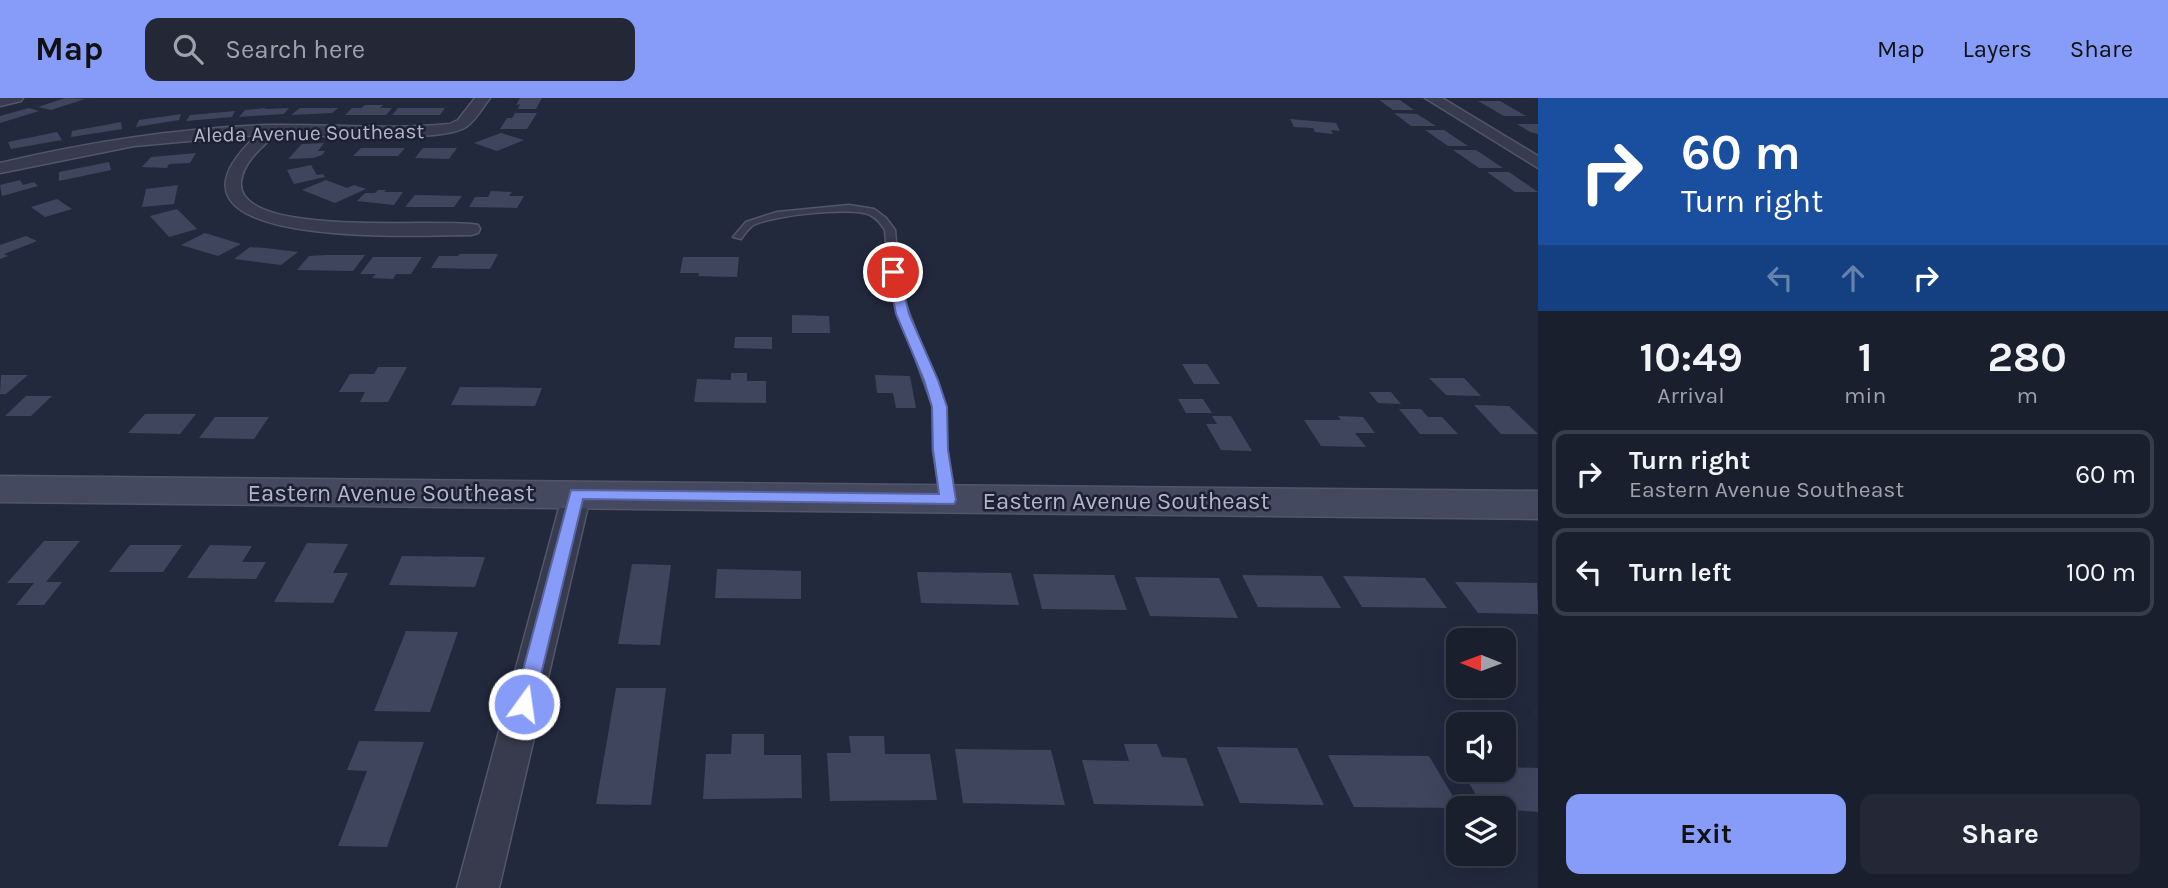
<!DOCTYPE html>
<style>
:root{--surface:#1a1f2e;--page:#232736;--text:#f1f3f6;--muted:#9fa2aa;--line:#383d4a;--accent:#879bf9}
body{margin:0;font-family:Karla,sans-serif;background:var(--page);color:var(--text);height:100vh;display:flex;flex-direction:column;font-size:26px;white-space:nowrap}
*{box-sizing:border-box;margin:0}
p{font-size:23px;color:var(--muted)}
.icon{flex:none;width:38px;height:38px;fill:none;stroke:currentColor;stroke-width:2;stroke-linecap:round;stroke-linejoin:round}
.map{position:relative;flex:1;overflow:hidden}
.panel{display:flex;flex-direction:column;background:var(--surface);width:630px}
.panel>*{flex:none}
.guide{background:#1a4fa0;color:#fff;overflow:hidden}
.needle{width:46px;rotate:271deg}
.controls{position:absolute;left:1446px;top:530px;display:grid;gap:14px}
.controls a{display:grid;place-items:center;width:70px;height:70px;border-radius:14px;background:var(--surface);box-shadow:0 7px 28px #0002,0 0 0 2px var(--line);font-size:35px}
.pin{position:absolute;display:grid;place-items:center;width:60px;height:60px;color:#fff;margin:-30px;border:4px solid #fff;border-radius:50%;box-shadow:0 2px 7px #0007}
.me{position:absolute;width:77px;margin:-38px;rotate:14deg;stroke-linejoin:round;filter:drop-shadow(0 0 5px #0008)}
.turn{display:flex;align-items:center;gap:24px;height:147px;padding:0 28px;font-size:32px}
.turn .icon{width:91px;height:91px;stroke-width:2.5}
.turn b{display:block;font-size:49px;line-height:60px}
.lanes{display:flex;align-items:center;height:66px;padding:0 28px;background:#0003;justify-content:center;gap:35px;direction:ltr}
.lanes .off{opacity:.35}
.eta{display:flex;justify-content:space-evenly;align-items:center;height:119px;text-align:center}
.eta b{font-size:42px;font-weight:700;line-height:49px}
.cta{display:flex;gap:14px;margin-top:auto;padding:14px 28px}
.cta a{flex:1;height:80px;border-radius:14px;background:var(--accent);color:#111;font-size:28px;font-weight:700;line-height:80px;text-align:center}
.cta a+a{background:var(--page);color:var(--text)}
ul{padding:0;list-style:none}
li{display:flex;align-items:center;gap:21px;height:88px;margin:0 14px 10px;padding:0 14px;border:4px solid var(--line);border-radius:14px}
li div{flex:1}
li b{display:block;font-size:26px}
li em{font-style:normal}
header{display:flex;align-items:center;gap:42px;box-sizing:border-box;height:98px;padding:0 35px;background:var(--accent);color:#111}
header strong{font-size:33px}
nav{display:flex;gap:38px;margin-inline-start:auto;font-size:24px}
.search{width:490px;height:63px;background:var(--page);display:flex;align-items:center;gap:18px;box-sizing:border-box;padding:0 24px;border-radius:14px;color:var(--muted);font-size:26px}
main{display:flex;flex:1;min-height:0}
.map>svg:first-child{display:block}
</style>
<header>
<strong>Map</strong>
<div class="search"><svg class="icon" aria-label="search" viewBox="0 0 24 24"><circle cx="10" cy="10" r="6"/><path d="M15 15l6 6"/></svg>Search here</div>
<nav><a>Map</a><a>Layers</a><a>Share</a></nav>
</header>
<main>
<div class="map">
<svg width="1538" height="790" viewBox="0 0 1538 790">
<rect width="100%" height="100%" fill="#23293d"/>
<!-- building -->
<path fill="#3f455d" d="M65,0L85,1L51,12L38,9Z
M520,0H542L536,11H518L520,6L516,7Z
M1379,2H1400L1414,12H1393Z
M1478,3H1500L1526,18H1504Z
M365,7H383L380,10H392L386,17H345L352,10H361Z
M29,10L39,13L0,25V18Z
M266,10L265,11L289,10L284,16L239,19L245,12Z
M300,10H338L332,15L291,17Z
M398,10H445L440,17H392Z
M235,13L232,19L186,23L190,17Z
M515,15H537L527,31H500L507,20H512Z
M1394,15L1417,16L1436,28H1411Z
M181,16L179,22L136,29L139,22Z
M1290,21L1336,25L1340,33L1331,32L1333,36L1315,34L1313,30L1294,29Z
M121,24L122,31L71,39L72,33Z
M1517,26H1538V36L1530,34Z
M1425,32H1444L1468,48H1448Z
M57,34L62,42L11,51L8,44Z
M501,35L524,42L497,53L474,45Z
M324,45L318,53H325L322,57L313,60L288,61L302,46Z
M361,50H405L398,58H353Z
M423,50H457L449,61L415,60Z
M1453,52H1476L1503,70H1479Z
M196,55L190,65L169,66L167,70L142,69L151,59Z
M109,64L111,72L59,83V74Z
M311,67L317,77L323,76L325,79L294,86L287,72Z
M1487,74H1509L1538,94H1515Z
M20,82L23,87L34,84L38,88L2,98L0,87Z
M326,82L347,90L354,87L366,91L335,105L302,92Z
M178,87L174,106L142,109L146,91Z
M378,92H386L384,94H403L394,107L357,103L365,95H375Z
M491,93L512,94L509,98H524L517,110L469,109L475,99H488Z
M415,97L462,98L454,109H405Z
M57,101L72,111L45,119L31,109Z
M177,111L197,131L169,139L150,118Z
M205,135L241,146L218,158L181,147Z
M26,138L37,143L4,156L8,158L0,161V147Z
M250,149L266,150L298,154L281,167L234,161Z
M460,156H498L490,171L431,170L439,158H458Z
M326,157H365L353,173L297,172L309,158Z
M373,159H422L411,176H396L393,181L372,180L376,176H360Z
M683,159H739L737,179L698,178L699,175H680Z
M792,217L829,218L830,235H792Z
M735,239H772V251L734,250Z
M1182,266H1207L1220,286H1194Z
M378,269H407L388,304H360L365,294H339L350,276H374Z
M731,275H747V283H766V305L694,304L697,281L731,282Z
M28,277L6,296H0L1,277Z
M875,277L910,278L916,310H896L893,295H877Z
M1429,280H1464L1481,298L1446,297Z
M460,289L542,290L535,308L451,307Z
M1369,294H1391L1401,306L1378,305Z
M26,298H52L31,318H5Z
M1178,301H1203L1212,315H1186Z
M1474,307L1509,308L1538,336H1501Z
M1399,311H1421L1428,319H1442L1458,336H1420Z
M145,316H196L180,336L128,335Z
M1212,318H1231L1252,353L1221,352L1206,326H1217Z
M1338,318L1363,319L1375,335H1355L1366,349L1321,348L1304,322H1341Z
M215,319H269L254,341L199,340Z
M44,443H80L46,484H62L44,507H16L34,485H7Z
M307,445L348,446L333,475H348L333,505L274,504Z
M130,447H182L163,474H109Z
M210,447L252,448L242,464H266L256,481L187,480Z
M402,458L485,459L475,489L389,487Z
M632,466L671,467L660,547L618,546Z
M717,471L801,473V501L715,500Z
M917,474L1011,475L1019,507L921,505Z
M1033,476L1114,477L1127,512L1042,511Z
M1242,477L1322,478L1341,510L1258,509Z
M1343,478L1425,480L1447,510L1362,509Z
M1135,479L1219,480L1238,520L1150,518Z
M1455,484L1537,485L1538,516L1478,515Z
M406,533L458,534L430,614L374,613Z
M616,590H666L651,707L596,706Z
M732,636H764V657H801L802,700L703,701L706,656H731Z
M849,638H884L885,656H930L937,702L830,703L827,655H851Z
M359,643L424,644L387,749L338,748L367,673L347,672Z
M1124,646H1157L1162,659L1186,660L1204,708L1094,706L1082,662L1129,663Z
M1445,646L1458,647V667Z
M1217,649L1297,650L1324,707L1240,705Z
M955,651L1051,652L1065,707L963,705Z
M1328,657L1429,658L1460,710L1354,709Z
M1503,665L1506,669L1538,670V714L1484,710L1461,672H1503Z"/>
<g fill="none" stroke-linecap="round" stroke-linejoin="round">
<!-- lane casing -->
<g stroke="#525668" stroke-width="3">
<path id="lane" d="M849,107L874,111L886,120L895,132L900,191L945,309L947,352L955,402L953,405H943L941,402L933,352V309L890,191L885,132C881,126 877,120 870,117C854,108 767,118 752,128C748,131 744,137 741,141L733,139L746,124L777,114Z"/>
</g>
<!-- street casing -->
<g stroke="#525668" stroke-width="3">
<path id="street" d="M0,0H23L21,3L0,8Z
M475,0H490C483,9 475,23 466,29C440,46 312,36 275,37C262,49 243,64 241,84C236,142 443,119 478,127L480,131L478,135L471,137C417,137 132,153 257,37L134,48L0,75V65C89,44 178,30 269,27C329,26 389,32 450,26L458,22Z
M1425,0H1442L1538,58V70Z
M577,385L587,388L591,395L499,790H457L563,395L567,388Z"/>
</g>
<!-- secondary casing -->
<g stroke="#525668" stroke-width="3">
<path id="secondary" d="M0,378L1538,393V421L0,404Z"/>
</g>
<!-- lane -->
<use href="#lane" fill="#373b4d" fill-rule="evenodd"/>
<!-- street -->
<use href="#street" fill="#373b4d" fill-rule="evenodd"/>
<!-- secondary -->
<use href="#secondary" fill="#454960" fill-rule="evenodd"/>
</g>
<!-- route -->
<path fill="#879bf9" stroke="#5865a2" stroke-width="2" d="M893,170L899,174L909,216L938,282L947,309L948,352L956,402L954,406L583,401L534,606L531,612L524,615L517,612L514,606L571,392L939,396L933,352L932,309L924,282L896,216L888,174Z"/>
<g text-anchor="middle" stroke-width="5" stroke-linejoin="round" paint-order="stroke">
<!-- far-street labels -->
<g font-size="21" fill="#b3b6c8" stroke="#1c2032">
<text transform="translate(309 35) rotate(-1)" y="7">Aleda Avenue Southeast</text>
</g>
<!-- street labels -->
<g font-size="24" fill="#b3b6c8" stroke="#1c2032">
<text x="391" y="403">Eastern Avenue Southeast</text>
<text x="1126" y="411">Eastern Avenue Southeast</text>
</g>
</g>
</svg>
<div class="controls">
<a><svg class="needle" viewBox="-14 -14 28 28"><path d="M0-13l5 13h-10z" fill="#e53935"/><path d="M0 13l5-13h-10z" fill="#9fa2aa"/></svg></a>
<a><svg class="icon" aria-label="sound" viewBox="0 0 24 24"><path d="M4 9h4l5-4v14l-5-4H4zM17 9q2 3 0 6"/></svg></a>
<a><svg class="icon" aria-label="layers" viewBox="0 0 24 24"><path d="M12 4l9 5-9 5-9-5zM3 14l9 5 9-5"/></svg></a>
</div>
<div class="pin" style="left:893px;top:174px;background:#d93025"><svg class="icon" aria-label="arrive" viewBox="0 0 24 24"><path d="M6 21V4h12l-3 4 3 4H6"/></svg></div>
<svg class="me" style="left:524px;top:606px" viewBox="-20 -20 40 40"><circle r="17" fill="#879bf9" stroke="#fff" stroke-width="3"/><path d="M0-11L8 9 0 5-8 9z" fill="#fff"/></svg>
</div>
<section class="panel">
<div class="guide">
<div class="turn"><svg class="icon" aria-label="right" viewBox="0 0 24 24"><path d="M7 20v-9h11M14 6l5 5-5 5"/></svg><div><b>60 m</b>Turn right</div></div>
<div class="lanes"><svg class="icon off" aria-label="left" viewBox="0 0 24 24"><path d="M17 20v-9H6M10 6l-5 5 5 5"/></svg><svg class="icon off" aria-label="ahead" viewBox="0 0 24 24"><path d="M12 20V5M6 11l6-6 6 6"/></svg><svg class="icon" aria-label="right" viewBox="0 0 24 24"><path d="M7 20v-9h11M14 6l5 5-5 5"/></svg></div>
</div>
<div class="eta">
<div><b>10:49</b><p>Arrival</p></div>
<div><b>1</b><p>min</p></div>
<div><b>280</b><p>m</p></div>
</div>
<ul>
<li><svg class="icon" aria-label="right" viewBox="0 0 24 24"><path d="M7 20v-9h11M14 6l5 5-5 5"/></svg><div><b>Turn right</b><p>Eastern Avenue Southeast</p></div><em>60 m</em></li>
<li><svg class="icon" aria-label="left" viewBox="0 0 24 24"><path d="M17 20v-9H6M10 6l-5 5 5 5"/></svg><div><b>Turn left</b></div><em>100 m</em></li>
</ul>
<div class="cta"><a>Exit</a><a>Share</a></div>
</section>
</main>
